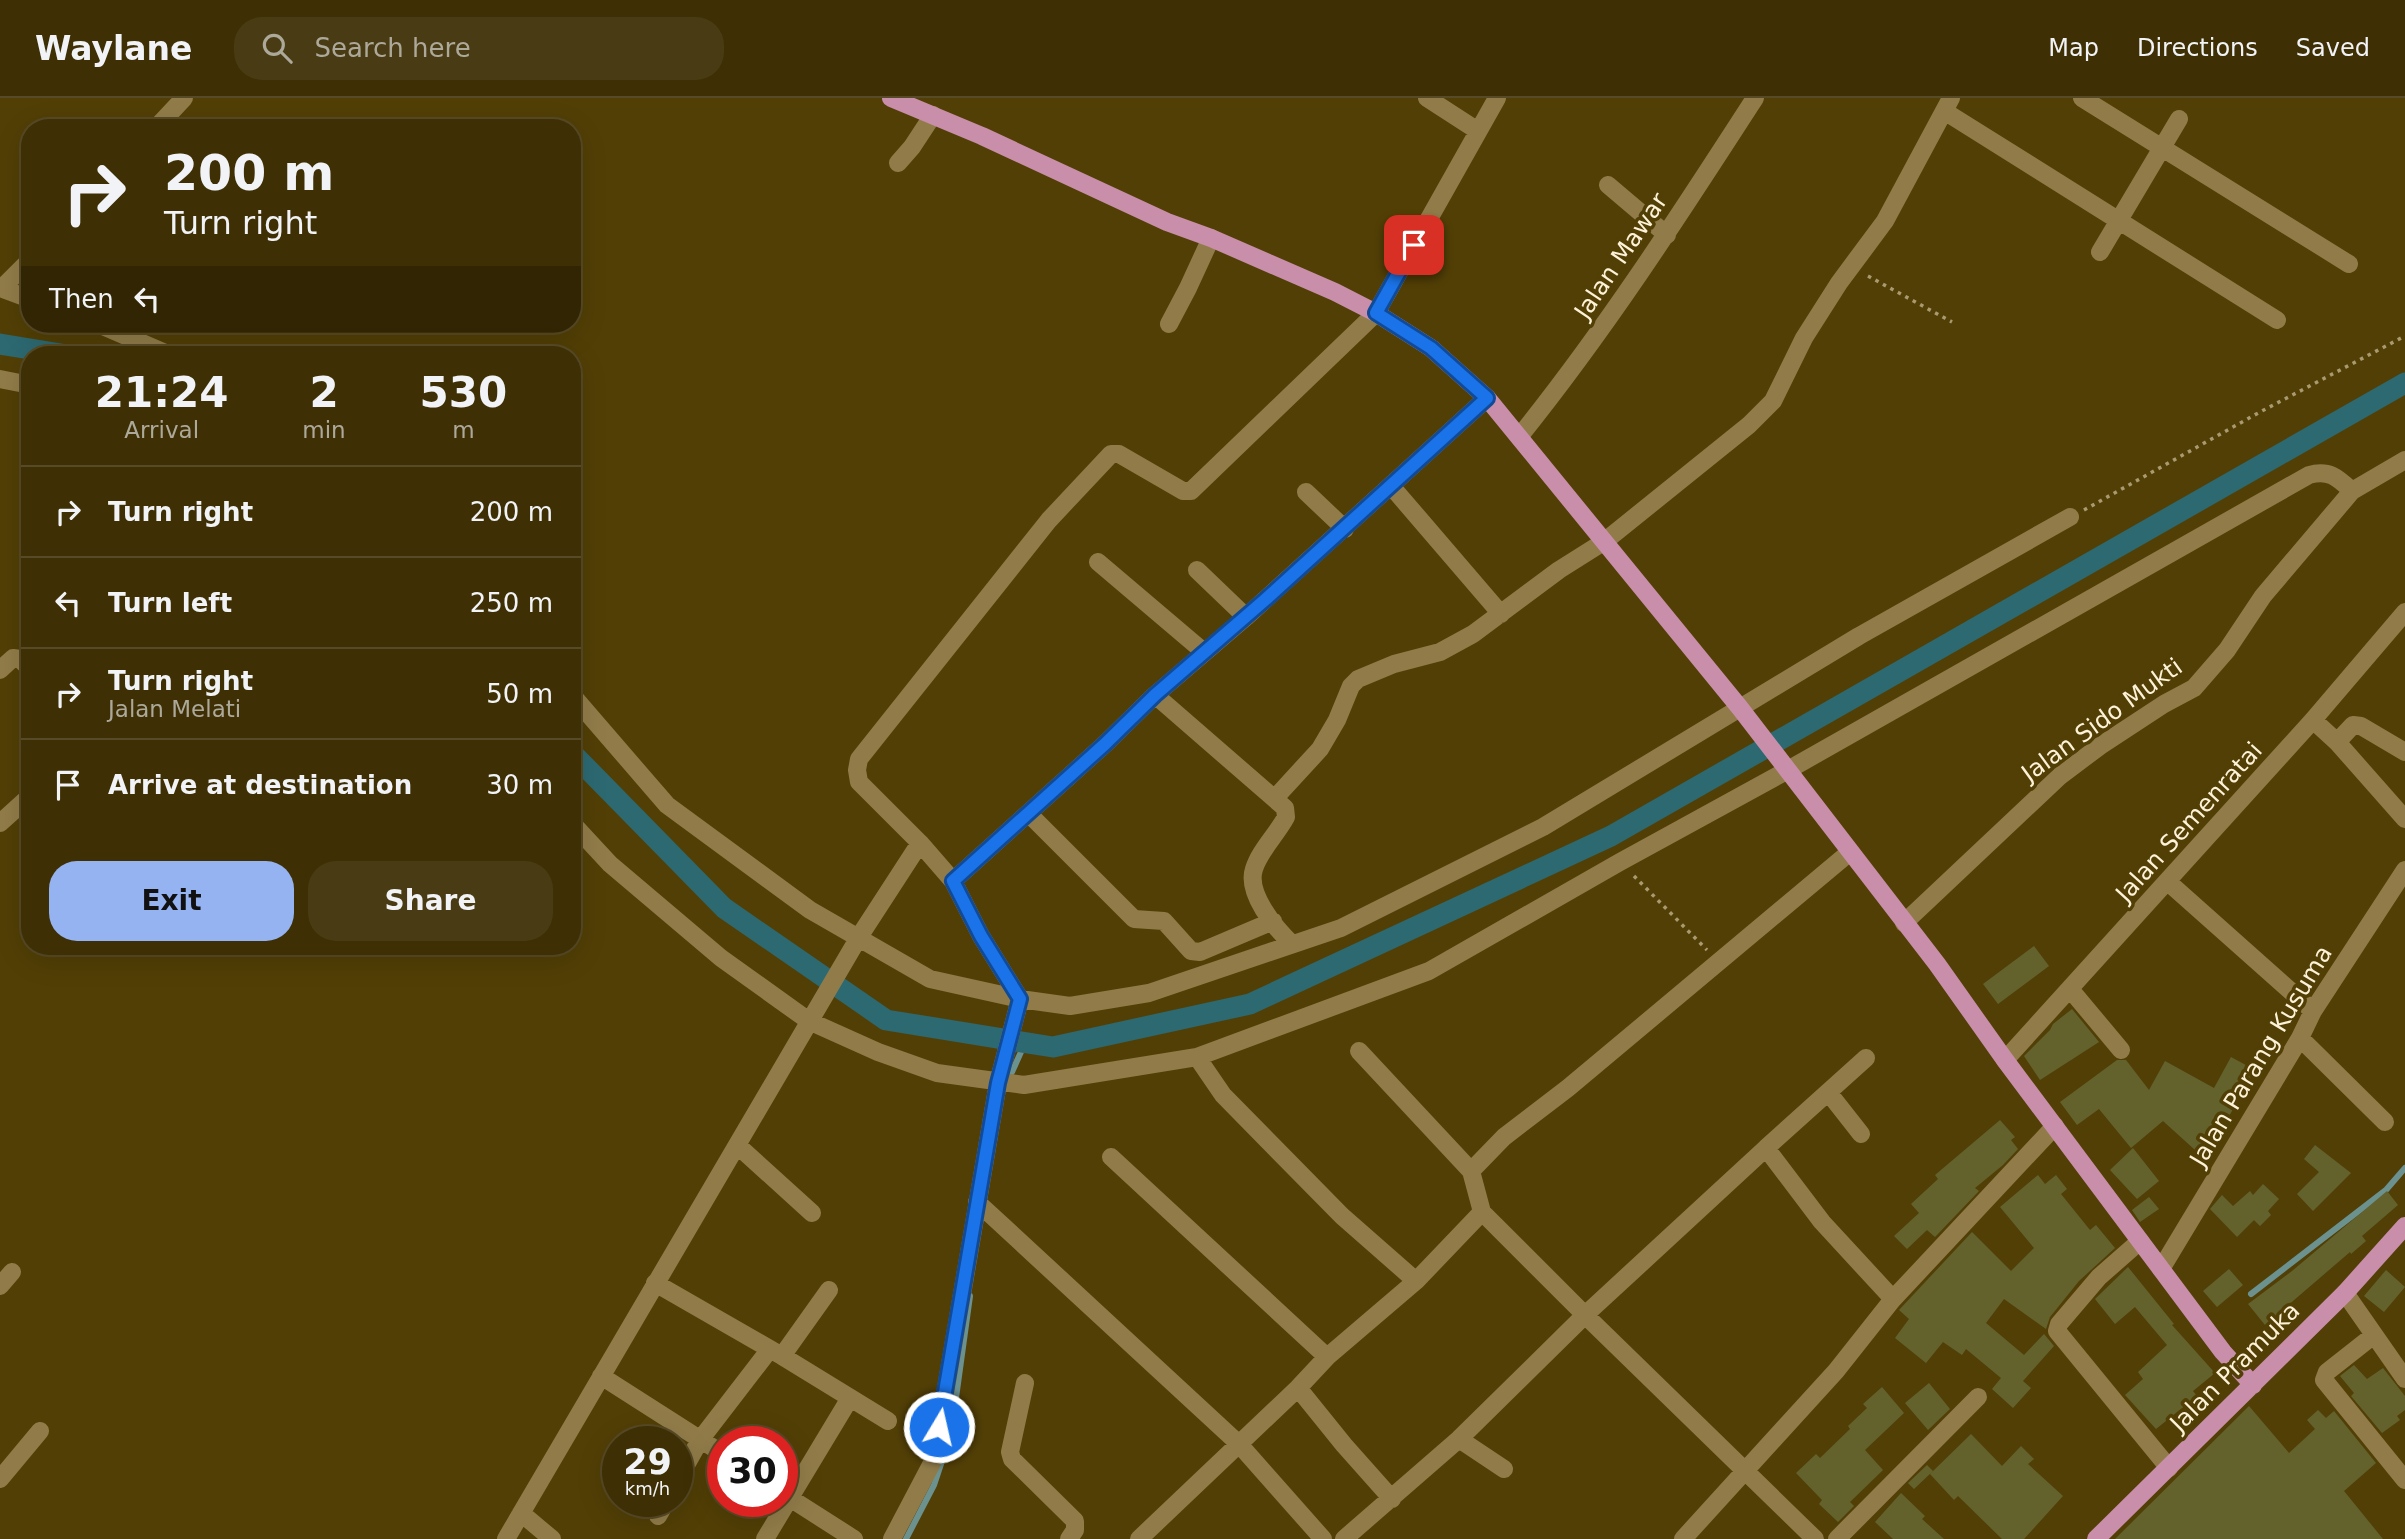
<!DOCTYPE html>
<style>
:root{--surface:#3e2f04;--page:#493b13;--text:#f1f3f6;--muted:#ada99a;--line:#574a26;--accent:#95b2f1}
body{margin:0;font-family:"DejaVu Sans",sans-serif;background:var(--page);color:var(--text);height:100vh;display:flex;flex-direction:column;font-size:26px;white-space:nowrap}
*{box-sizing:border-box;margin:0}
p{font-size:23px;color:var(--muted)}
.icon{flex:none;width:38px;height:38px;fill:none;stroke:currentColor;stroke-width:2;stroke-linecap:round;stroke-linejoin:round}
.map{position:relative;flex:1;overflow:hidden}
.side{position:absolute;left:21px;top:248px;width:560px;height:609px;display:flex;flex-direction:column;background:var(--surface);border-radius:28px;box-shadow:0 7px 28px #0002,0 0 0 2px var(--line)}
.side>*{flex:none}
.top-card{position:absolute;left:21px;top:21px;width:560px;height:214px;border-radius:28px;box-shadow:0 7px 28px #0002,0 0 0 2px var(--line);background:#3e2f04;color:var(--text);overflow:hidden}
.speed{position:absolute;left:602px;top:1328px;display:flex;gap:14px;font-size:35px;font-weight:700;text-align:center}
.speed>*{display:grid;place-content:center;width:91px;height:91px;border-radius:50%;background:var(--surface);box-shadow:0 7px 28px #0002,0 0 0 2px var(--line);line-height:1}
.speed small{font-size:18px;font-weight:400}
.speed .limit{border:10px solid #d22;background:#fff;color:#111}
.pin{position:absolute;display:grid;place-items:center;width:60px;height:60px;color:#fff;margin:-30px;border-radius:14px;box-shadow:0 4px 10px #0006}
.me{position:absolute;width:77px;margin:-38px;rotate:9deg;stroke-linejoin:round;filter:drop-shadow(0 0 5px #0008)}
.turn{display:flex;align-items:center;gap:24px;height:147px;padding:0 28px;font-size:32px}
.turn .icon{width:91px;height:91px;stroke-width:2.5}
.turn b{display:block;font-size:49px;line-height:60px}
.then{display:flex;align-items:center;height:66px;padding:0 28px;background:#0003;gap:14px;font-size:26px}
.eta{display:flex;justify-content:space-evenly;align-items:center;height:119px;text-align:center}
.eta b{font-size:42px;font-weight:800;line-height:49px}
.button{display:flex;gap:14px;margin-top:auto;padding:14px 28px}
.button a{flex:1;height:80px;border-radius:28px;background:var(--accent);color:#111;font-size:28px;font-weight:800;line-height:80px;text-align:center}
.button a+a{background:var(--page);color:var(--text)}
ul{padding:0;list-style:none}
li{display:flex;align-items:center;gap:21px;height:91px;padding:0 28px;border-top:2px solid var(--line)}
li div{flex:1}
li b{display:block;font-size:26px}
li em{font-style:normal}
header{display:flex;align-items:center;gap:42px;box-sizing:border-box;height:98px;padding:0 35px;background:var(--surface);border-bottom:2px solid var(--line)}
header strong{font-size:33px}
nav{display:flex;gap:38px;margin-inline-start:auto;font-size:24px}
.search{width:490px;height:63px;background:var(--page);display:flex;align-items:center;gap:18px;box-sizing:border-box;padding:0 24px;border-radius:28px;color:var(--muted);font-size:26px}
.map>svg:first-child{display:block}
</style>
<header>
<strong>Waylane</strong>
<div class="search"><svg class="icon" aria-label="search" viewBox="0 0 24 24"><circle cx="10" cy="10" r="6"/><path d="M15 15l6 6"/></svg>Search here</div>
<nav><a>Map</a><a>Directions</a><a>Saved</a></nav>
</header>
<div class="map">
<svg width="2405" height="1441" viewBox="0 0 2405 1441">
<rect width="100%" height="100%" fill="#523f06"/>
<g fill="none" stroke-linecap="round" stroke-linejoin="round">
<!-- stream -->
<path stroke="#6c9290" stroke-width="6" d="M1012,974L1025,945
M2251,1196L2386,1092L2405,1070
M906,1441L934,1387L951,1336L970,1198"/>
<!-- canal -->
<path stroke="#2d6971" stroke-width="21" d="M0,246L67,257
M572,655L724,810L886,922L1053,949L1250,906L1611,738L2405,285"/>
</g>
<!-- building -->
<path fill="#63622d" d="M2034,848L2049,868L1998,906L1983,886Z
M2072,911L2099,944L2040,982L2024,958L2050,932L2053,926Z
M2231,959L2255,972L2205,1061L2163,1023L2131,1050L2099,1011L2077,1027L2060,1004L2117,962H2126L2149,992L2165,963L2214,990Z
M2000,1022L2015,1039L2011,1042L2018,1051L2003,1067L1975,1090L1979,1093L1935,1139L1927,1132L1907,1151L1894,1138L1919,1115L1911,1106L1938,1081L1935,1077Z
M2315,1047L2351,1075L2313,1113L2297,1096L2319,1074L2304,1061Z
M2133,1050L2159,1083L2137,1101L2110,1072Z
M2038,1077L2045,1086L2056,1077L2067,1091L2061,1096L2090,1132L2096,1127L2115,1150L2079,1183L2050,1219L2046,1231L2004,1201L1986,1225L2024,1257L2044,1236L2054,1248L2023,1283L2031,1290L2013,1310L1992,1291L2001,1280L1966,1251L1962,1257L1943,1244L1926,1265L1895,1240L1909,1221L1899,1212L1972,1134L2011,1173L2034,1150L2000,1109Z
M2263,1086L2279,1101L2268,1113L2271,1117L2260,1128L2254,1122L2237,1139L2210,1111L2222,1097L2233,1108L2250,1093L2253,1097Z
M2387,1093L2398,1107L2362,1138L2366,1143L2351,1156L2350,1154L2265,1227L2248,1206L2292,1173Z
M2149,1099L2159,1111L2140,1124L2132,1112Z
M2128,1169L2174,1226L2172,1227L2215,1275L2193,1293L2197,1298L2156,1331L2125,1297L2143,1281L2138,1274L2167,1247L2135,1209L2115,1226L2095,1201Z
M2229,1171L2243,1187L2217,1209L2203,1193Z
M2386,1172L2405,1189L2384,1214L2364,1198Z
M2354,1267L2367,1281L2383,1270L2405,1298V1312L2397,1318L2400,1322L2382,1335L2351,1298L2354,1295L2340,1278Z
M1929,1285L1950,1311L1928,1332L1905,1305Z
M1882,1289L1904,1315L1865,1352L1883,1372L1850,1404L1854,1408L1838,1424L1819,1406L1822,1402L1796,1375L1816,1356L1820,1360L1850,1331L1848,1328L1867,1310L1863,1306Z
M2249,1308L2289,1355L2315,1331L2307,1322L2318,1312L2326,1320L2334,1313L2376,1365L2344,1393L2383,1441H2115Z
M1971,1336L2002,1368L2021,1348L2034,1361L2028,1366L2063,1398L2024,1441H2002L1958,1398L1954,1402L1930,1376Z
M1927,1367L1933,1373L1914,1391L1908,1385Z
M1901,1395L1925,1418L1922,1421L1944,1441H1893L1875,1424Z"/>
<g fill="none" stroke-linecap="round" stroke-linejoin="round">
<!-- path -->
<path stroke="#a99a70" stroke-width="3.5" stroke-dasharray="3.5 5" stroke-linecap="butt" d="M1868,178L1952,224
M2084,412L2260,314L2405,238
M1634,778L1707,852"/>
<!-- minor -->
<path stroke="#917c49" stroke-width="18" d="M1427,0L1478,33
M2082,0L2349,166
M1944,13L2277,222
M156,30L184,0
M898,65L912,49L933,17
M1608,87L1667,137
M2100,154L2179,21
M0,190L30,201
M2,190L30,162
M98,226L170,257
M1169,226L1188,190L1211,140
M0,281L30,287
M1519,339C1606,231 1680,116 1755,0
M1392,389L1501,516
M1306,394L1345,431
M1098,464L1204,554
M1197,472L1246,519
M0,572L13,560L20,561L30,571
M572,597L667,707L810,812L930,881L1020,901L1070,908L1149,895L1341,830L1543,729L1859,538L2070,419
M1155,597L1285,710L1286,719C1277,736 1260,752 1254,771C1246,795 1275,830 1292,846
M2313,622L2337,644L2405,721
M2337,644L2353,627L2361,628L2405,654
M1275,700L1320,651L1337,622L1351,588L1358,581L1394,566L1440,554L1473,536L1559,472L1605,443L1749,327L1773,303L1804,240L1839,185L1885,123L1951,0
M1029,716L1134,821L1164,823L1191,853L1200,854L1273,823
M0,725L30,698
M572,725L610,766L721,860L809,923L878,954L937,975L1024,987L1197,959L1429,873L1620,764L1788,672L2309,377C2329,371 2338,380 2352,393
M920,745L859,684L857,672L859,661L1049,422L1111,356H1119L1183,393H1191L1376,215L1497,0
M1850,754L1568,990L1504,1039L1471,1073L1482,1114L1585,1217L1766,1050L1822,1124L1893,1201
M2168,784L2313,913
M1904,825L2060,678L2100,648L2164,606L2194,590L2227,552L2263,498L2352,393L2405,362
M2070,891L2121,952
M2300,940L2385,1024
M1359,953L1471,1073
M1197,959L1223,997L1342,1118L1416,1183
M2005,962L2313,622L2405,514
M1828,994L1861,1036
M737,1047L812,1115
M1766,1050L1866,960
M1111,1059L1327,1259
M977,1104L1239,1346L1323,1441
M2140,1143L2099,1179L2059,1226L2057,1233L2169,1370
M2161,1171L2300,940L2313,913L2405,772
M655,1185L782,1258L888,1323
M0,1188L12,1174
M2345,1195L2405,1281
M2374,1237L2327,1274L2324,1282L2405,1382
M782,1258L829,1192
M601,1278L723,1356
M1025,1285L1010,1354L1012,1361L1075,1423V1432L1069,1441
M1298,1290L1344,1347L1392,1401
M1459,1341L1504,1371
M0,1381L40,1333
M677,1383L700,1342L770,1251
M782,1395L854,1441
M521,1415L552,1441
M658,1418L666,1404
M506,1441L859,839L920,745L953,783L1105,646L1155,597L1246,519L1487,300
M765,1441L850,1300
M892,1441L932,1365L936,1349L998,985L1020,901L981,838L953,783
M1139,1441L1298,1290L1327,1259L1416,1183L1482,1114
M1344,1441L1459,1341L1585,1217L1815,1441
M1683,1441L1836,1273L1893,1201L2055,1028
M1837,1441L1978,1299"/>
<!-- major -->
<path stroke="#c88eaa" stroke-width="18" d="M891,0L982,38L1167,124L1211,140L1335,194L1376,215L1431,250L1487,300L1740,610L1937,866L2005,962L2223,1254L2253,1287
M2096,1441L2345,1195L2405,1128"/>
</g>
<g fill="none" stroke-linecap="round" stroke-linejoin="round">
<!-- route casing -->
<g stroke="#114b97" stroke-width="18">
<path id="route" d="M939,1329L998,985L1020,901L981,838L953,783L1105,646L1155,597L1266,501L1487,300L1431,250L1376,215L1414,147"/>
</g>
<!-- route -->
<use href="#route" stroke="#1a73e8" stroke-width="12"/>
</g>
<g text-anchor="middle" stroke-width="7" stroke-linejoin="round" paint-order="stroke">
<!-- street labels -->
<g font-size="24" fill="#fef3d8" stroke="#523f06">
<text transform="translate(1621 158) rotate(-56)" y="8">Jalan Mawar</text>
<text transform="translate(2102 622) rotate(-36)" y="8">Jalan Sido Mukti</text>
<text transform="translate(2189 724) rotate(-48)" y="8">Jalan Semenratai</text>
<text transform="translate(2261 958) rotate(-59)" y="8">Jalan Parang Kusuma</text>
<text transform="translate(2235 1269) rotate(-45)" y="8">Jalan Pramuka</text>
</g>
</g>
</svg>
<div class="speed"><div>29<small>km/h</small></div><div class="limit">30</div></div>
<div class="pin" style="left:1414px;top:147px;background:#d93025"><svg class="icon" aria-label="arrive" viewBox="0 0 24 24"><path d="M6 21V4h12l-3 4 3 4H6"/></svg></div>
<svg class="me" style="left:939px;top:1329px" viewBox="-20 -20 40 40"><circle r="17" fill="#1a73e8" stroke="#fff" stroke-width="3"/><path d="M0-11L8 9 0 5-8 9z" fill="#fff"/></svg>
<div class="top-card">
<div class="turn"><svg class="icon" aria-label="right" viewBox="0 0 24 24"><path d="M7 20v-9h11M14 6l5 5-5 5"/></svg><div><b>200 m</b>Turn right</div></div>
<div class="then">Then<svg class="icon" aria-label="left" viewBox="0 0 24 24"><path d="M17 20v-9H6M10 6l-5 5 5 5"/></svg></div>
</div>
<section class="side">
<div class="eta">
<div><b>21:24</b><p>Arrival</p></div>
<div><b>2</b><p>min</p></div>
<div><b>530</b><p>m</p></div>
</div>
<ul>
<li><svg class="icon" aria-label="right" viewBox="0 0 24 24"><path d="M7 20v-9h11M14 6l5 5-5 5"/></svg><div><b>Turn right</b></div><em>200 m</em></li>
<li><svg class="icon" aria-label="left" viewBox="0 0 24 24"><path d="M17 20v-9H6M10 6l-5 5 5 5"/></svg><div><b>Turn left</b></div><em>250 m</em></li>
<li><svg class="icon" aria-label="right" viewBox="0 0 24 24"><path d="M7 20v-9h11M14 6l5 5-5 5"/></svg><div><b>Turn right</b><p>Jalan Melati</p></div><em>50 m</em></li>
<li><svg class="icon" aria-label="arrive" viewBox="0 0 24 24"><path d="M6 21V4h12l-3 4 3 4H6"/></svg><div><b>Arrive at destination</b></div><em>30 m</em></li>
</ul>
<div class="button"><a>Exit</a><a>Share</a></div>
</section>
</div>
